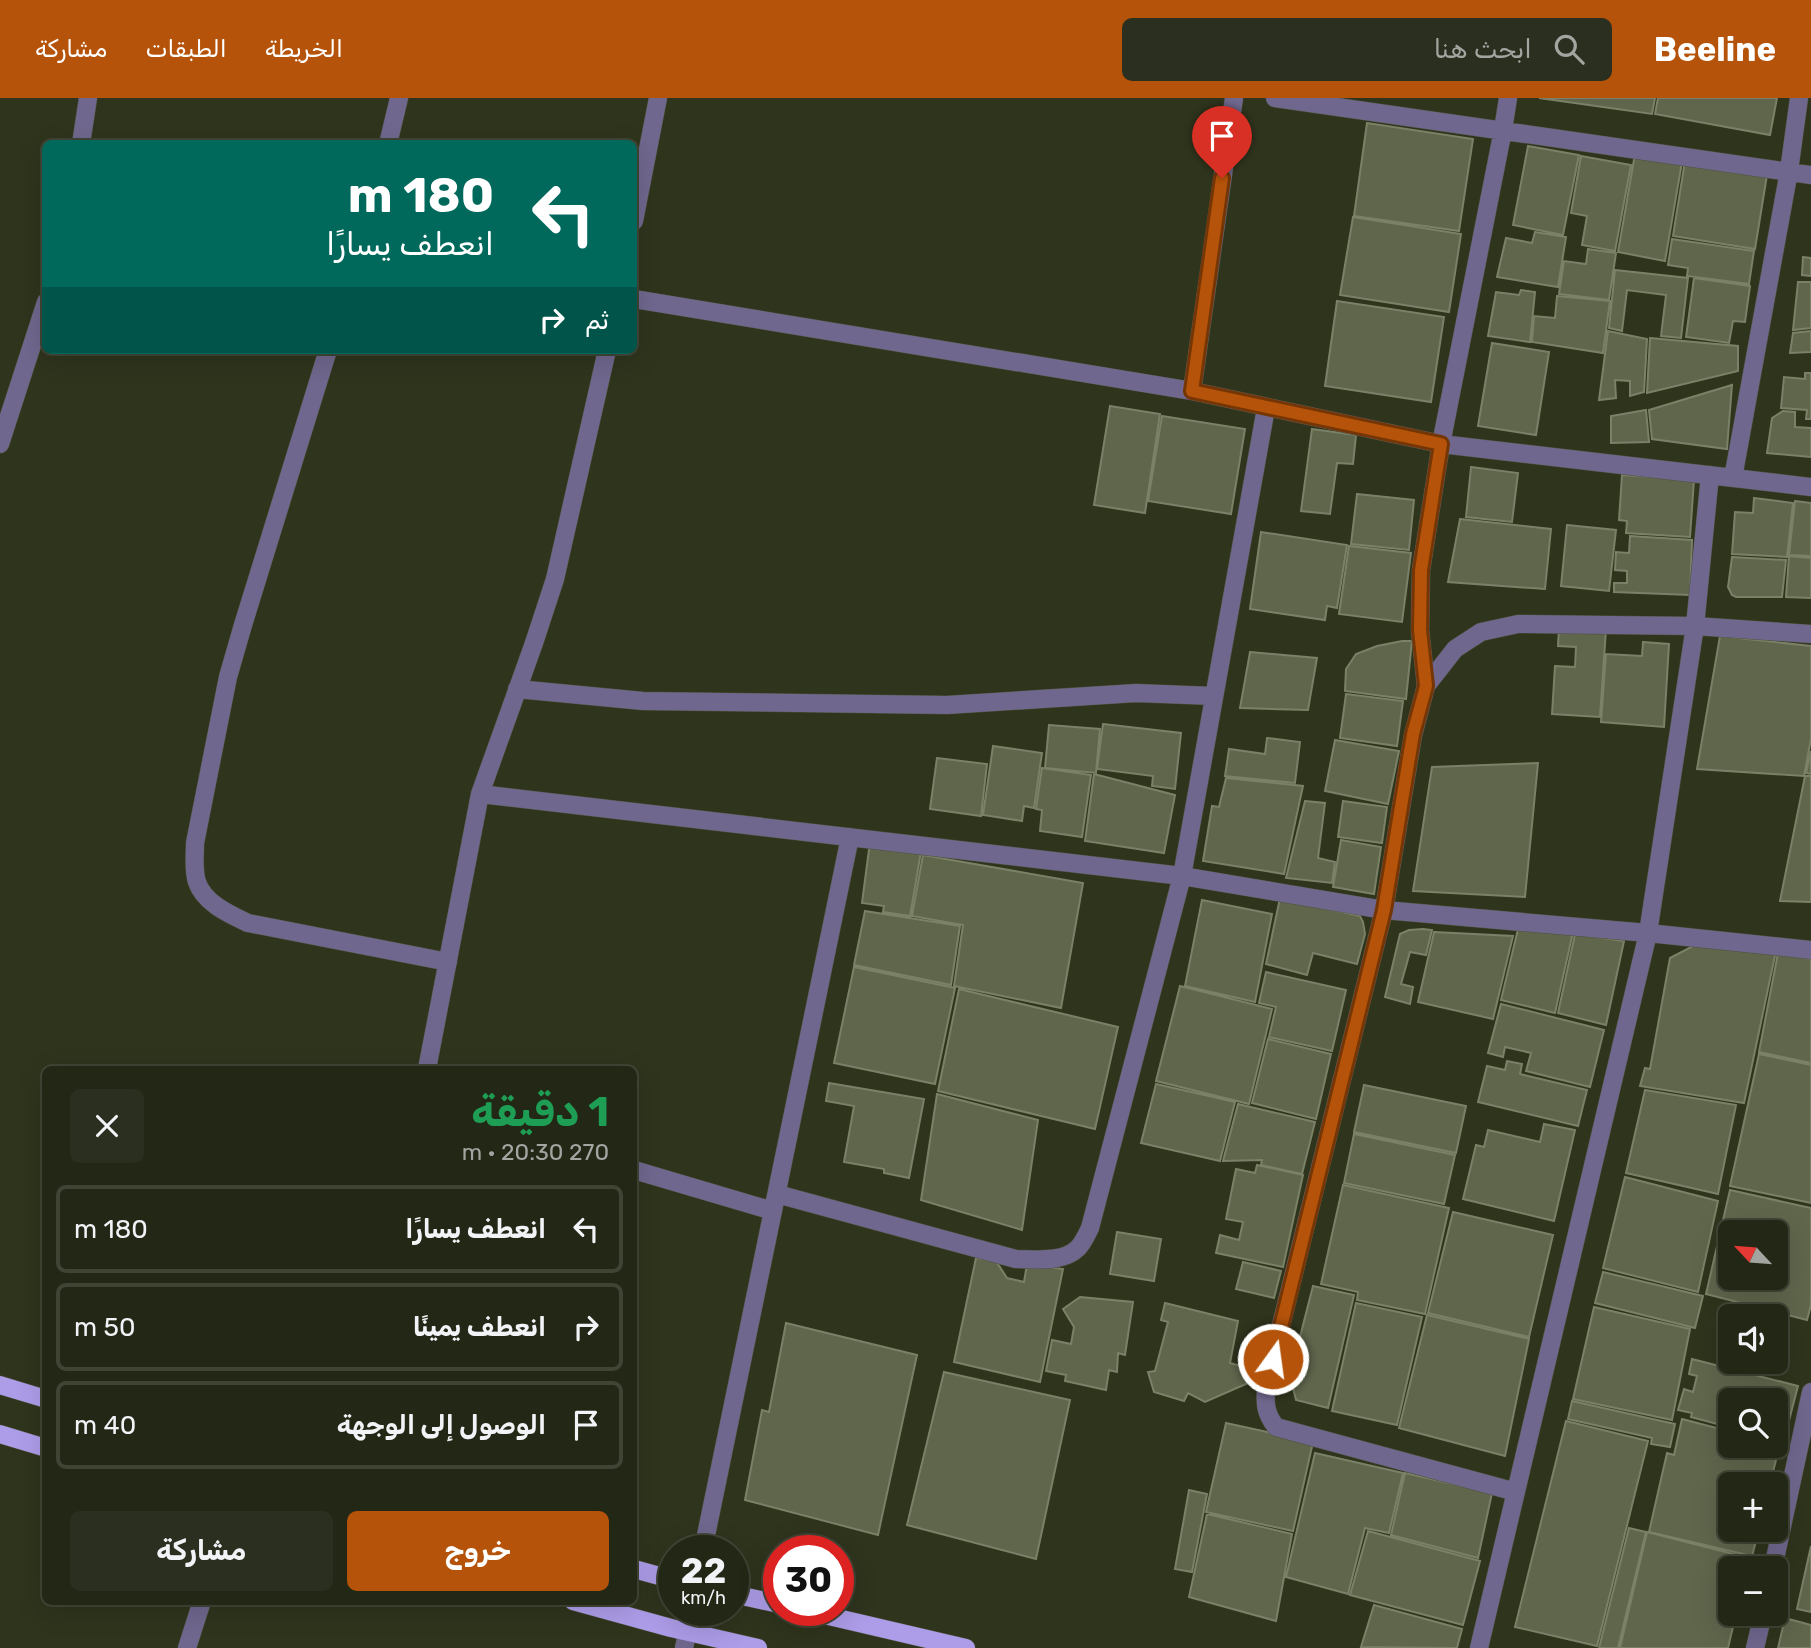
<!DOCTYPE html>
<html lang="ar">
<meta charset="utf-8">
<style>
:root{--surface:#232716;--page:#2b2f1f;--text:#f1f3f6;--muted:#a3a5a1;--line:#404435;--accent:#b45309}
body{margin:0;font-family:Rubik,"Noto Naskh Arabic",sans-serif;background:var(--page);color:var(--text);direction:rtl;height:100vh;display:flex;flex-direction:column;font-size:26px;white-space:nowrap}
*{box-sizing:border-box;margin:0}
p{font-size:23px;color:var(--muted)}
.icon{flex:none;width:38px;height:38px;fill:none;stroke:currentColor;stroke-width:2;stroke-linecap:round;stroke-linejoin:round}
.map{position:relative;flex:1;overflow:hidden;direction:ltr}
.side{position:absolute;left:42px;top:968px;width:595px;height:539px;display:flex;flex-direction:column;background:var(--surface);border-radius:10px;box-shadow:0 7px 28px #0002,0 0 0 2px var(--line);direction:rtl}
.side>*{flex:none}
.hud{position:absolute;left:42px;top:42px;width:595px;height:214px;border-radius:10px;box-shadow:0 7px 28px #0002,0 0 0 2px var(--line);direction:rtl;background:#00695c;color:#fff;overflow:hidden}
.needle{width:46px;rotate:296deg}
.tools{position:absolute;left:1718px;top:1122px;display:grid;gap:14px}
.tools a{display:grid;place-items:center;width:70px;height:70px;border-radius:10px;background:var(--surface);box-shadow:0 7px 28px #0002,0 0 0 2px var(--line);font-size:35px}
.speed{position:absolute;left:658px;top:1437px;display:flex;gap:14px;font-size:35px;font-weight:700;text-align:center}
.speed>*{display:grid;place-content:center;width:91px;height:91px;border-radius:50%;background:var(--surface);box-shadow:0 7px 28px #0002,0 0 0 2px var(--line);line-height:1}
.speed small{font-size:18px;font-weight:400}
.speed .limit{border:10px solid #d22;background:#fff;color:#111}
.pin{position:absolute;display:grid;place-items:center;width:60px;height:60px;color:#fff;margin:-72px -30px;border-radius:50% 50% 50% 0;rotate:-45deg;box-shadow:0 0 7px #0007}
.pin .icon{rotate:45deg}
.me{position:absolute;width:77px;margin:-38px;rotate:14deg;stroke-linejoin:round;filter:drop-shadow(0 0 5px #0008)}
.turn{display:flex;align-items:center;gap:24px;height:147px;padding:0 28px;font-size:32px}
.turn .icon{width:91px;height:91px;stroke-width:2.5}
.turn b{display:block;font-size:49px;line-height:60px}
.then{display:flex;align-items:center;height:66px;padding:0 28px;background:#0003;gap:14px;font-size:26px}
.round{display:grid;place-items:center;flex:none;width:74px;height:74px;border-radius:10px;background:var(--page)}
.headline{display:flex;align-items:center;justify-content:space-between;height:119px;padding:0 28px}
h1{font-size:42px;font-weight:700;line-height:52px;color:#1e9e55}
.cta{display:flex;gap:14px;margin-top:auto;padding:14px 28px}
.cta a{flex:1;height:80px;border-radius:10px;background:var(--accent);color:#fff;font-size:28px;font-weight:700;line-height:80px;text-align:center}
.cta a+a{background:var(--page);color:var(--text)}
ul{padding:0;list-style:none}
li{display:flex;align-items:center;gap:21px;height:88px;margin:0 14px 10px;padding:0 14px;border:4px solid var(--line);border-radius:10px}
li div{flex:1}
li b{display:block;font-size:26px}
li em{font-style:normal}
header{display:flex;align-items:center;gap:42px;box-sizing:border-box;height:98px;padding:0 35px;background:var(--accent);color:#fff}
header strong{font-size:33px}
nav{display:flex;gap:38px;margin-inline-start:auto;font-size:24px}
.search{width:490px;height:63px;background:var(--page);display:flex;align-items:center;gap:18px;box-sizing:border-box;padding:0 24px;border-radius:10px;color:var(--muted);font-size:26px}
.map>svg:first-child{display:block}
</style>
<header>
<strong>Beeline</strong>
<div class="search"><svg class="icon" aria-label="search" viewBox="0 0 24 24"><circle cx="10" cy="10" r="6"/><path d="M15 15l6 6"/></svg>ابحث هنا</div>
<nav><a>الخريطة</a><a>الطبقات</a><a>مشاركة</a></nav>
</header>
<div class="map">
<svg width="1811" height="1550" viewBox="0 0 1811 1550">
<rect width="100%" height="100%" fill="#2f341d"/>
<!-- building -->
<path fill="#5f664c" stroke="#7a8166" stroke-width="2" fill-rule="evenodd" d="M1539,0H1655L1652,16Z
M1658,0H1777L1770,37L1655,16Z
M1367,25L1473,41L1459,133L1354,118Z
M1528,48L1579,57L1563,137L1513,127Z
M1635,56L1682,64L1665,163L1618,154Z
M1581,58L1631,67L1615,153L1582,147L1587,118L1571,115Z
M1685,63L1767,77L1755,151L1673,138Z
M1353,119L1461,136L1449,214L1340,197Z
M1535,134L1566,139L1558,189L1497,179L1506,140L1532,145Z
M1672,141L1754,153L1749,186L1687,178L1688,170L1668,167Z
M1588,151L1616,155L1609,202L1559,196L1564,163L1586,166Z
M1803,159L1811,160V178L1802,177Z
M1615,172L1688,180L1681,240L1661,238L1666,197L1627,192L1622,233L1609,230Z
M1694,180L1750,188L1745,224L1733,223L1729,245L1686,239Z
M1798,184H1811V230L1793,232Z
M1521,192L1535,194L1530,244L1488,238L1496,194L1519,197Z
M1557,198L1610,203L1603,255L1532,244L1534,218L1555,220Z
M1337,203L1444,219L1431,304L1325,288Z
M1608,233L1647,241L1644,294L1630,298V283L1615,282L1616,300L1599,302Z
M1811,233V254L1790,255L1793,235Z
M1650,240L1738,248V273L1647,295Z
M1492,245L1549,254L1536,337L1478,328Z
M1805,275H1811V321H1806L1807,312L1781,310L1784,279L1805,281Z
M1732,287L1727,351L1652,341L1649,312Z
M1110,308L1160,316L1145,415L1094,407Z
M1646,312L1649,344L1611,345V318Z
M1783,313L1795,314V329L1811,330V359L1767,355L1772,320Z
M1162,318L1245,331L1231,416L1148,403Z
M1312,331L1356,337L1353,366L1337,365L1330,416L1301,413Z
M1471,369L1518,375L1512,424L1466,419Z
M1622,377L1694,382L1690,439L1626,435L1627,423L1619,422Z
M1357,396L1414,402L1409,452L1351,446Z
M1754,400L1793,405L1787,459L1732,456L1735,414L1753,415Z
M1795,403L1811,405V458L1789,457Z
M1460,421L1551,431L1545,491L1448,484Z
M1567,427L1616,432L1609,493L1561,488Z
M1261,434L1347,447L1337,510L1327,508L1325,522L1250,511Z
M1630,438L1692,442L1690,497L1614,494V485H1627V473L1615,472L1616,454L1629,455Z
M1349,448L1411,455L1402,524L1339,516Z
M1789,458L1811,460V500L1786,499Z
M1732,459L1786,462L1782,499H1736L1732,497L1728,489Z
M1559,529L1606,531L1600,619L1552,616L1555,568L1575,569L1576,549L1558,548Z
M1720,538L1811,548V641L1804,678L1697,671Z
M1402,543H1412L1406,601L1345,593L1346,571L1356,556L1377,548Z
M1643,544L1669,546L1664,629L1601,624L1606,556L1642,558Z
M1250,554L1317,560L1308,612L1240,610Z
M1346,596L1403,603L1397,648L1340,640Z
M1103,626L1181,635L1175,691L1152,688L1153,678L1097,671Z
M1049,627L1100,631L1096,675L1045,670Z
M1267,640L1300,644L1295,685L1225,678L1229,651L1265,656Z
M1335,642L1399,653L1388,706L1325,693Z
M993,648L1042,655L1034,710L1024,708L1022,723L983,717Z
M1811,653V676L1806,675Z
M937,660L987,666L981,718L930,711Z
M1538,665L1525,799L1413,793L1432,669Z
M1042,670L1091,677L1082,739L1040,733L1042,712L1036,711Z
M1094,676L1175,697L1164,755L1085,743Z
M1805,678H1811V804L1780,803Z
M1226,680L1303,688L1284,776L1203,763L1212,708L1219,709Z
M1305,703L1325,705L1318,760L1335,764L1332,785L1286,780Z
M1343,703L1387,709L1382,745L1338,739Z
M871,736L923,742L910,818L883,814L884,808L862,805Z
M1341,742L1381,749L1374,796L1333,789Z
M923,757L1083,785L1061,910L954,888L963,827L912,818Z
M1280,800L1360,818L1363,824L1365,836L1357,866L1313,855L1307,877L1266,866Z
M1202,802L1272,816L1255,904L1185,888Z
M865,813L960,828L951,887L854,867Z
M1519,827L1573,834L1555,915L1501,902Z
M1423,831L1432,832L1426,857L1410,854L1401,886L1413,889L1410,906L1385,899L1400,836L1409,832Z
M1434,834L1513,838L1493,921L1418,904Z
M1575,836L1624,843L1606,927L1558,915Z
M1697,846L1776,853L1744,1005L1640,988L1645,970L1650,971L1670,860Z
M1778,855L1811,861V965L1759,954Z
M854,869L955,890L935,986L834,965Z
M1266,874L1346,892L1332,953L1269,939L1276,909L1259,905Z
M1180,888L1272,911L1249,1006L1156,983Z
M959,891L1118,929L1095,1031L938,993Z
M1501,906L1604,932L1590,989L1526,973L1531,955L1505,949L1503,959L1488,955Z
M1268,941L1331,956L1316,1021L1252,1005Z
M1759,956L1811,967V1105L1730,1088Z
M1507,963L1522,966L1520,976L1587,992L1578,1028L1478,1004L1487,968L1505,972Z
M829,985L924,1001L909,1080L884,1075V1071L844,1064L854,1008L826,1003Z
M1156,986L1235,1004L1220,1063L1141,1045Z
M1364,987L1466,1008L1456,1055L1354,1034Z
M1645,992L1736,1007L1718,1096L1626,1075Z
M937,996L1038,1022L1022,1132L921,1102Z
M1238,1006L1315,1024L1302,1076L1261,1067L1262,1062L1223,1063Z
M1544,1026L1575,1032L1554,1123L1463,1101L1476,1047L1484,1049L1488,1032L1540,1044Z
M1354,1036L1455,1057L1444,1106L1344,1085Z
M1257,1067L1303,1077L1283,1169L1216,1155L1220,1137L1239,1142L1243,1124L1226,1121L1236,1071L1255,1075Z
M1625,1079L1718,1103L1698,1194L1603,1170Z
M1343,1087L1449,1110L1425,1216L1357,1202L1358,1194L1321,1186Z
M1730,1092L1811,1110V1207L1807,1222L1706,1196ZM1731,1134H1776V1180H1731Z
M1453,1114L1553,1137L1529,1239L1428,1215Z
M1117,1134L1161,1141L1154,1183L1110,1176Z
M976,1160L996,1163L1007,1180L1024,1184L1027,1166L1063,1171L1040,1284L954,1264Z
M1243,1164L1281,1173L1274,1200L1236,1191Z
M1603,1174L1703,1198L1695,1230L1595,1205Z
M1313,1188L1354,1197L1328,1310L1296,1302L1290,1278Z
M1080,1199L1133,1204L1125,1257L1118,1255L1117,1274L1109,1272L1106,1292L1065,1283L1066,1277L1046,1273L1052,1242L1071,1246L1074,1229L1063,1211Z
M1165,1205L1238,1223L1230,1265L1251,1271L1246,1286L1205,1304L1188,1295L1184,1303L1154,1294L1148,1274L1155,1273L1168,1224L1161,1222Z
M1356,1205L1422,1219L1397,1327L1332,1313Z
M1594,1209L1690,1231L1672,1322L1573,1301Z
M1427,1217L1529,1241L1505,1358L1399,1330Z
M786,1225L917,1257L878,1437L745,1402L762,1312L769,1314Z
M1692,1261L1798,1288L1786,1334L1776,1332V1302H1731V1320L1723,1318L1721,1327L1691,1319L1692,1315L1678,1312L1684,1291L1693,1294L1697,1278L1689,1276Z
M944,1274L1070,1302L1036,1461L907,1427Z
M1572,1303L1675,1326L1670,1349L1651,1346L1652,1340L1568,1321Z
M1682,1321L1724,1332L1725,1323L1731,1325V1348H1776V1337L1782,1338L1770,1386H1731V1432H1759L1752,1458L1649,1434L1667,1355L1674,1357Z
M1566,1323L1648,1343L1597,1548L1515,1529Z
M1226,1325L1313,1344L1293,1433L1206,1414Z
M1315,1355L1403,1375L1389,1435L1365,1430L1348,1496L1286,1479Z
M1405,1375L1492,1395L1478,1460L1391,1437Z
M1189,1392L1207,1396L1192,1474L1175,1471Z
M1207,1416L1292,1436L1276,1523L1189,1499Z
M1629,1430L1646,1434L1618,1550H1599Z
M1368,1433L1480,1463L1463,1527L1350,1497Z
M1647,1434L1749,1460L1747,1470H1731V1516H1736L1728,1550H1620Z
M1811,1448V1514L1797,1511Z
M1374,1507L1462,1531L1457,1550L1361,1549Z
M1785,1520L1811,1527V1550H1778Z"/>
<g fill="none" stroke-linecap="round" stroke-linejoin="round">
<!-- street casing -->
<g stroke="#4d523c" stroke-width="19">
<path id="street" d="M1275,0L1811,77
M81,46L88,0
M388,46L399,0
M634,123L658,0
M634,201L1192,293L1441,346L1811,389
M328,252L243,527L228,579L195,745C195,757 193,772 197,784C204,805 229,816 248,825L448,864
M1192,293L1234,0
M0,346L46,204
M1733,380L1789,73L1799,0
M1426,588L1420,532L1421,472L1441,346L1503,32L1508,0
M517,591L643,603L947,607L1136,595L1214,598
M480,696L1182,778L1384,812L1648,835L1811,852
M427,971L480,696L534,545L555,481L607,252
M634,1072L773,1113
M777,1096L1016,1161C1036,1161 1063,1165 1078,1150C1083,1145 1087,1136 1090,1130L1182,778L1266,310
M1516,1394L1276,1329C1265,1315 1265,1306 1266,1288L1384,812L1413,637L1426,588L1455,551L1481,534L1518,526L1695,528L1811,536
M703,1452L850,739
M1773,1470L1811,1294
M187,1550L202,1503
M684,1550L692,1512
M1479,1550L1648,835L1695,528L1710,377
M1755,1550L1763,1516"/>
</g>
<!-- primary casing -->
<g stroke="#4d523c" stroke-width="19">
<path id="primary" d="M0,1287L46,1301
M0,1336L46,1350
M634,1471L674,1482
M733,1496L779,1506
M573,1503L671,1530L758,1550
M803,1512L966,1550"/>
</g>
<!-- street -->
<use href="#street" stroke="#6f678d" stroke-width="18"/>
<!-- primary -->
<use href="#primary" stroke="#ad9ce8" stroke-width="18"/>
</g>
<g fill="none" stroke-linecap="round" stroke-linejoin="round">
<!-- route casing -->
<g stroke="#753606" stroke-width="18">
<path id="route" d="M1222,80L1192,293L1441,346L1421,472L1420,532L1426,588L1413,636L1384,812L1273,1261"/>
</g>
<!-- route -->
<use href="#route" stroke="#b45309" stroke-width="12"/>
</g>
</svg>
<div class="tools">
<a><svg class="needle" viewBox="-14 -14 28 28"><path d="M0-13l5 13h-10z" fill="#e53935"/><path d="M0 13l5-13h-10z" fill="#a3a5a1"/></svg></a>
<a><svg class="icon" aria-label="sound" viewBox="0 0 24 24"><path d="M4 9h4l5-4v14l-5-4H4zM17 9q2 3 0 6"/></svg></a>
<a><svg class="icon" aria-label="search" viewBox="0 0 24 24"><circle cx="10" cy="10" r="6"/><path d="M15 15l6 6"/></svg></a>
<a>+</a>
<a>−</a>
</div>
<div class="speed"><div>22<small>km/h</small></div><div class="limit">30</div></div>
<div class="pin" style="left:1222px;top:80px;background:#d93025"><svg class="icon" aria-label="arrive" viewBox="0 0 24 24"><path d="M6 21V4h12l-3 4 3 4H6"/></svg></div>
<svg class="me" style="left:1273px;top:1261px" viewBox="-20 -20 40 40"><circle r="17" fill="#b45309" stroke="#fff" stroke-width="3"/><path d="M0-11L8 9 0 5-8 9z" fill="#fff"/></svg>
<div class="hud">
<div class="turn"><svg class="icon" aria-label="left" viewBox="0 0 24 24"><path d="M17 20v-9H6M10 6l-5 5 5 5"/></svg><div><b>180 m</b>انعطف يسارًا</div></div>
<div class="then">ثم<svg class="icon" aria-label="right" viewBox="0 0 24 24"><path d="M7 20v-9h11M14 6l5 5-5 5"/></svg></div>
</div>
<section class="side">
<div class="headline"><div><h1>1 دقيقة</h1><p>270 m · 20:30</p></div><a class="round"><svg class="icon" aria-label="close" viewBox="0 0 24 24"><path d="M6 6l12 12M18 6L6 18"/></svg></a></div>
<ul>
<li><svg class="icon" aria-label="left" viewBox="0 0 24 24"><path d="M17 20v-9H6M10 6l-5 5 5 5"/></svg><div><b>انعطف يسارًا</b></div><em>180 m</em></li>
<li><svg class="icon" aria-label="right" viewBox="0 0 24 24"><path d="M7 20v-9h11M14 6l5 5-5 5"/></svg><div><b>انعطف يمينًا</b></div><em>50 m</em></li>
<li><svg class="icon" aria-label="arrive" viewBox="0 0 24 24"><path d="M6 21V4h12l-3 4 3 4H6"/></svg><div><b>الوصول إلى الوجهة</b></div><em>40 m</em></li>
</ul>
<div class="cta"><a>خروج</a><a>مشاركة</a></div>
</section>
</div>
